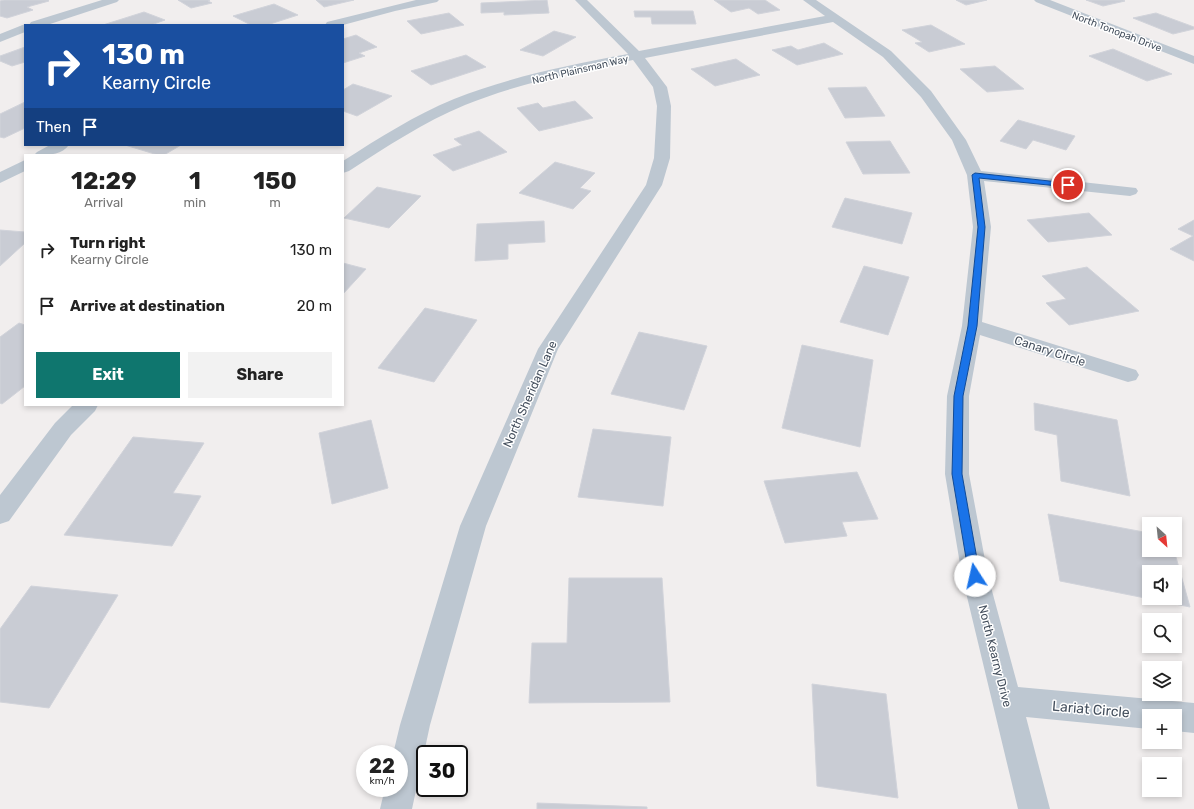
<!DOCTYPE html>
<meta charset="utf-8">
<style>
:root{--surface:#fff;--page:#f2f2f2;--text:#222;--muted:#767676;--accent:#0f766e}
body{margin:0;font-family:Rubik,sans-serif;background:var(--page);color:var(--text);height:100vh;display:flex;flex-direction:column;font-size:15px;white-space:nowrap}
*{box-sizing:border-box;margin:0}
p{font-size:13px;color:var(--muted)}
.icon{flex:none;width:22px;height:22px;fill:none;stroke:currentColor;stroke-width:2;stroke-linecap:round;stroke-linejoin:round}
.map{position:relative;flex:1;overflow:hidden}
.details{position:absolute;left:24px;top:154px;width:320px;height:252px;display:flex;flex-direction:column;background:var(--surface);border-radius:0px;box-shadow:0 2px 6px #0003}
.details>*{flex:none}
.guide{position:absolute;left:24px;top:24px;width:320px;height:122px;border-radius:0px;box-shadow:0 2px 6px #0003;background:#1a4fa0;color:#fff;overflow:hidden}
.needle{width:26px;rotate:153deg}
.fabs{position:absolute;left:1142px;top:517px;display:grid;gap:8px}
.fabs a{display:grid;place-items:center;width:40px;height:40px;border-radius:0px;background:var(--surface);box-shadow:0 2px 6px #0003;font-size:20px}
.speed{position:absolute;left:356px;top:745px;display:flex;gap:8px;font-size:20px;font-weight:700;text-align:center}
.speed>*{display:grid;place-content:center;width:52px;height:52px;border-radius:50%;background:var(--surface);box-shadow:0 2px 6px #0003;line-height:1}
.speed small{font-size:10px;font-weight:400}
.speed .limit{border:2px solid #111;border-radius:6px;background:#fff;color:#111}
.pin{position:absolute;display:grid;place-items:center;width:34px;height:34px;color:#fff;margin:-17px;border:2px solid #fff;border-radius:50%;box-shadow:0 1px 4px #0007}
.me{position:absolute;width:44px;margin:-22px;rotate:350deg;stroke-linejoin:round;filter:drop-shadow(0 0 3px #0008)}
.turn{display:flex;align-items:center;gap:14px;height:84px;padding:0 12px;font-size:18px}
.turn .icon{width:52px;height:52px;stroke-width:2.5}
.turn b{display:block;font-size:28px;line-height:34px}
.then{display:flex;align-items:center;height:38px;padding:0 12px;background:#0003;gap:8px;font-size:15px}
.eta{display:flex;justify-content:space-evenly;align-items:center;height:68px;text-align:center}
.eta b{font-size:24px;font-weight:700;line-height:28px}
.primary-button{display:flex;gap:8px;margin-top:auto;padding:8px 12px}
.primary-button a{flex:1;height:46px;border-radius:0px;background:var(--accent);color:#fff;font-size:16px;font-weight:700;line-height:46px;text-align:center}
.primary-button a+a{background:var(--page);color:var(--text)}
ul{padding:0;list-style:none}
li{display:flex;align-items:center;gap:12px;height:56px;padding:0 12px}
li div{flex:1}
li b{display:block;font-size:15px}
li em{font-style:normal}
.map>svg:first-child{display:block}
</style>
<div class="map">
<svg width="1194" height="809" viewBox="0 0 1194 809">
<rect width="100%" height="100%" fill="#f1eeee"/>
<!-- building -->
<path fill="#c9ccd4" stroke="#d1d3da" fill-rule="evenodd" d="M4,0H48L49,1L27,7L33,10L7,18L0,16V1Z
M178,0H210L208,1L212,3L191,8Z
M316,0H354L324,7Z
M547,0L549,13L504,15V12L481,13V3Z
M714,0H765L780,10L758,14L749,8L731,12Z
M956,0H987L966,5Z
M1086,0H1123L1125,1L1103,6Z
M274,4L298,15L267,25H251L233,16Z
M634,11H693L696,24H652L651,17H635Z
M144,12L165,20L151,25H103Z
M449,13L464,25L421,34L407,21Z
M1156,13L1194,27V29L1173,34L1133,18Z
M931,25L965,44L929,52L915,43L922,42L902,30Z
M554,31L576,37L543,56L520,50Z
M356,35L377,47L359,53L365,56L343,63V39Z
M824,43L843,54L797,65L772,50L791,46L798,50Z
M25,47V62L12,66L0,61V56Z
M1113,49L1172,74L1147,81L1089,56Z
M466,55L486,67L431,85L411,71Z
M736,59L760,75L715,86L691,69Z
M995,66L1024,89L987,92L960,69Z
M353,84L392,96L357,116L343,111V90Z
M866,87L885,116L845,118L828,88Z
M575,101L593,118L539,131L517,108L538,103L543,108Z
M25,102V128L4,138L0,137V114Z
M1018,120L1075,136L1066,150L1033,140L1026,149L1000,141Z
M479,131L507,152L453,171L433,155L462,145L454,139Z
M890,141L910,173L863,174L846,142Z
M125,145H181L164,155H158Z
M555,162L595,173L580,188L591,191L573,209L519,193Z
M377,187L421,196L389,228L344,218Z
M845,198L912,213L902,244L832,227Z
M1089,213L1112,235L1048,242L1027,220Z
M1194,220V261L1170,249L1193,236L1178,229Z
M544,221L545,242L508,244V259L475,261L477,224Z
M0,230L25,232V243L0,266Z
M343,263L366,269L343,294Z
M864,266L909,277L888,335L840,322Z
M1087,267L1139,311L1069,325L1046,303L1066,299L1042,276Z
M425,308L477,320L434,382L378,368Z
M19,323L25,325V386L2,404L0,403V337Z
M639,332L707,346L684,410L611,394Z
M802,345L873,360L860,447L782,428Z
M1034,403L1117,420L1130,496L1061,481L1057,435L1035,430Z
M371,420L388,488L332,504L319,433Z
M593,429L671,437L663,506L578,497Z
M133,437L204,443L173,493L201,496L172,546L64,535Z
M857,472L878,519L842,522L847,536L785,543L764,481Z
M1048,514L1149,533V550H1174L1190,607L1060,581ZM1149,572H1175V598H1149Z
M569,578H662L670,702L529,703L532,643H567Z
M31,586L118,595L49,708L0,702V629Z
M812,684L886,694L898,798L817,786Z
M537,803L647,807V809H537Z"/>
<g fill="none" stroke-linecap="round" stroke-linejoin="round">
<!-- minor -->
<path fill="#bdc7d1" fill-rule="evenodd" d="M102,0H119L117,2L47,25H29L31,22Z
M416,0H439L437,2L395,11L343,25H325L327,22Z
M575,0H587L639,51L825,16L803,0H816L891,51L931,91L966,140L981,171L1136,188L1138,191L1136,194L1130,196L984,181L991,227L982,322L1136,370L1139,375L1136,380L1128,382L980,335L969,396V474L988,576L1018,687L1194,703V733L1175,731V716H1149V729L1026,717L1050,809H1018L962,576L945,474L947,396L962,326L973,227L967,175L952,140L921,97L883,57L833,22L645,58L667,87L671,106L670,158L662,185L558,349L486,526L430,725L412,809H380L385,788H399V754H393L400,725L460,526L538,349L646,185L654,158L657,106L653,87L633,60C577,72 519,83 465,105C424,122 386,147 349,171L343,173V161C379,138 415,115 454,99C509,77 569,65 628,54Z
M1034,0H1050L1194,56V64L1036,2Z
M25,24L27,25H25V32L0,42V34Z
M50,145H69C61,156 46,155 34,155L37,152Z
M25,160V171L0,183V172Z
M73,405H98L95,411L71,435L9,521L0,524V495L55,423Z"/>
</g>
<!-- route -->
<path fill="#1a73e8" stroke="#114b97" d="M975,173L1068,183L1071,185L1068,187L979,178L985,227L977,326L963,396L962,474L980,576L979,579L975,580L971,579L969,576L952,474L954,396L968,326L978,227L972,175Z"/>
<g text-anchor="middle" stroke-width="3" stroke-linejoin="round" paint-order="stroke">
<!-- far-street labels -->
<g font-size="10" fill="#444f5d" stroke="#fff">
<text transform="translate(1117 31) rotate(21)" y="4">North Tonopah Drive</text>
<text transform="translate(580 69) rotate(-13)" y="4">North Plainsman Way</text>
</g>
<!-- street labels -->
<g font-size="12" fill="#444f5d" stroke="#fff">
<text transform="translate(1050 351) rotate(18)" y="4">Canary Circle</text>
<text transform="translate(530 394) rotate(-66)" y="4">North Sheridan Lane</text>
<text transform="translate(995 656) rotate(76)" y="4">North Kearny Drive</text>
</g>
<!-- near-street labels -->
<g font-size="14" fill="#444f5d" stroke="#fff">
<text transform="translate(1091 709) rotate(5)" y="5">Lariat Circle</text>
</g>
</g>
</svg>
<div class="fabs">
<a><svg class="needle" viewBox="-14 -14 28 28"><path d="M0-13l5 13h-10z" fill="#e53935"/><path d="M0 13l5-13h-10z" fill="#767676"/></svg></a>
<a><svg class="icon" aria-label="sound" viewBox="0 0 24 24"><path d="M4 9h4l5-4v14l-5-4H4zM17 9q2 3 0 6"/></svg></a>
<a><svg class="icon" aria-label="search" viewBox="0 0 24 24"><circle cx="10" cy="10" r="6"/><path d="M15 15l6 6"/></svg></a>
<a><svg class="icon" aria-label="layers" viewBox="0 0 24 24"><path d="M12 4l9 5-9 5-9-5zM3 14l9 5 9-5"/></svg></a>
<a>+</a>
<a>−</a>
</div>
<div class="speed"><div>22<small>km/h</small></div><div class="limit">30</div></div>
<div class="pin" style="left:1068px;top:185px;background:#d93025"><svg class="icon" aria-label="arrive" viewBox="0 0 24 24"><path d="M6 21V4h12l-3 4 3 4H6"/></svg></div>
<svg class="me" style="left:975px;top:576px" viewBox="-20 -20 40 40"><circle r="19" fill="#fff"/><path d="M0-13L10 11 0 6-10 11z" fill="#1a73e8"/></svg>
<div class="guide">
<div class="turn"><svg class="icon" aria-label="right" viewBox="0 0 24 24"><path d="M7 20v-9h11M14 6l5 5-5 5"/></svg><div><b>130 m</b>Kearny Circle</div></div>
<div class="then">Then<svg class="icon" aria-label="arrive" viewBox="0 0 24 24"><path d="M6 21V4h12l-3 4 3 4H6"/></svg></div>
</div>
<section class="details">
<div class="eta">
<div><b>12:29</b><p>Arrival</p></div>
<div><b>1</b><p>min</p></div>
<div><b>150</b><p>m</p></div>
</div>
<ul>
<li><svg class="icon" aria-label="right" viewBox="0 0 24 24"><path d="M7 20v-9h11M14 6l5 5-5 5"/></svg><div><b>Turn right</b><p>Kearny Circle</p></div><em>130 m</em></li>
<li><svg class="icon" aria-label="arrive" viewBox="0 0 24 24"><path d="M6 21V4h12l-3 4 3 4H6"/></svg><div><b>Arrive at destination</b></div><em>20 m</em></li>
</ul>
<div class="primary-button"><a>Exit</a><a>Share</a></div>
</section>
</div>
